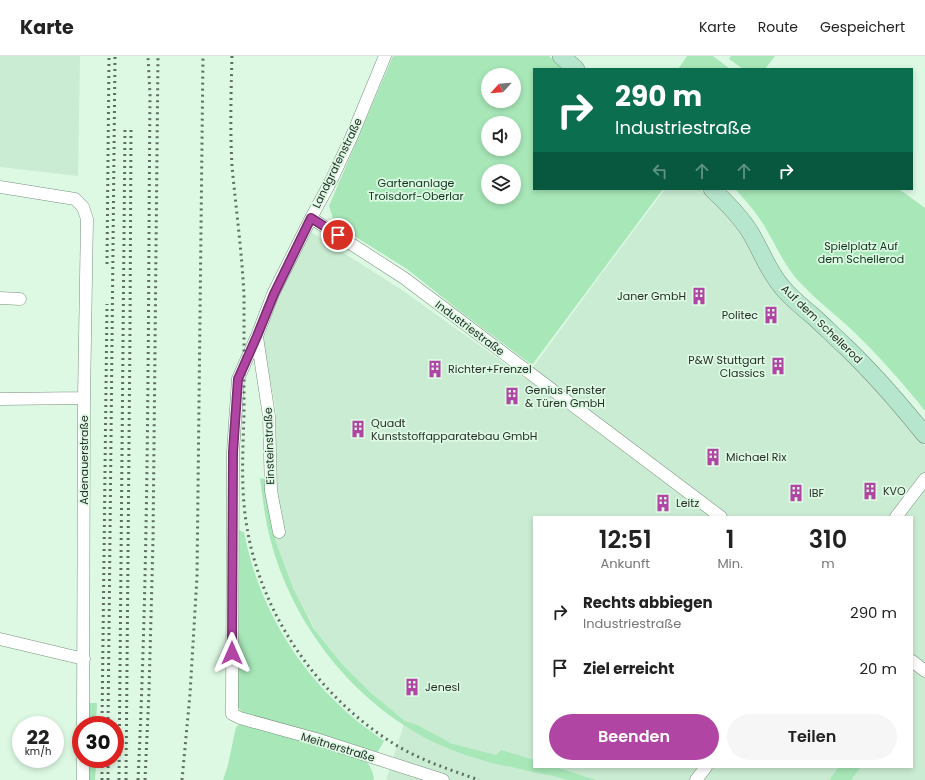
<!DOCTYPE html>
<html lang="de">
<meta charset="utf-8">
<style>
:root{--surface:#fff;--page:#f6f6f6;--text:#222;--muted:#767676;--line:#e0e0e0;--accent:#b145a4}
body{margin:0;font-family:Poppins,sans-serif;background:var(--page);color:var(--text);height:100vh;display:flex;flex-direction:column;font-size:15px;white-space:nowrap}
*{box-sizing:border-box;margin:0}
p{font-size:13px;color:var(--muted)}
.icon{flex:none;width:22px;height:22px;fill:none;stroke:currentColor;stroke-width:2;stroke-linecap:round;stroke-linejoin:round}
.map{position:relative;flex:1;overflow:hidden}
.side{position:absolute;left:533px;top:460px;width:380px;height:252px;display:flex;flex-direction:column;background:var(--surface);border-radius:0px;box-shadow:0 2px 6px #0003}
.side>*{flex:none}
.top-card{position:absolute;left:533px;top:12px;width:380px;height:122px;border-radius:0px;box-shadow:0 2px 6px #0003;background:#0b6e4f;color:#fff;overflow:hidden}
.needle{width:26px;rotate:244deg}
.controls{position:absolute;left:481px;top:12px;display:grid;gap:8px}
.controls a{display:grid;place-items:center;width:40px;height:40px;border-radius:50%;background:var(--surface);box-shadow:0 2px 6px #0003;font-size:20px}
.speed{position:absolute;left:12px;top:660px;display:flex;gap:8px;font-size:20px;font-weight:700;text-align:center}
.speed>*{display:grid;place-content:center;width:52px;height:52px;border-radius:50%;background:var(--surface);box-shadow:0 2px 6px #0003;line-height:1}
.speed small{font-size:10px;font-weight:400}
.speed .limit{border:6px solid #d22;background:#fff;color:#111}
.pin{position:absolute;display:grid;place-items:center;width:34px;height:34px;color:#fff;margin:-17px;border:2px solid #fff;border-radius:50%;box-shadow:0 1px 4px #0007}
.me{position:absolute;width:44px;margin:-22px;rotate:0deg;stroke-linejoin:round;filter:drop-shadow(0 0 3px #0008)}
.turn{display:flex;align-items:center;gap:14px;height:84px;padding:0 16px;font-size:18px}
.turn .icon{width:52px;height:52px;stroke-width:2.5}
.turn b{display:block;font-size:28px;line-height:34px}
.lanes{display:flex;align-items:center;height:38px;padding:0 16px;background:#0003;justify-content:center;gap:20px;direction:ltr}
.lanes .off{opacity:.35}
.eta{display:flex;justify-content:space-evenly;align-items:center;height:68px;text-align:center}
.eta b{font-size:24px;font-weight:600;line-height:28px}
.action{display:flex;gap:8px;margin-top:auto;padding:8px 16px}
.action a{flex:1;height:46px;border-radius:24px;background:var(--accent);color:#fff;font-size:16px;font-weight:600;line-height:46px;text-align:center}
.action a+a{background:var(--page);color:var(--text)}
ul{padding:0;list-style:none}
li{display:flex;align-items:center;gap:12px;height:56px;padding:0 16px}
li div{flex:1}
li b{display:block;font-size:15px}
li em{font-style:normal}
header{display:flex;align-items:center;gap:24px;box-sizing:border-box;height:56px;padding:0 20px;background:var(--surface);border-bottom:1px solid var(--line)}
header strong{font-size:19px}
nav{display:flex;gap:22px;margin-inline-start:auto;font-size:14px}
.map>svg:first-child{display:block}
</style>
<header>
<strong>Karte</strong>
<nav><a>Karte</a><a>Route</a><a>Gespeichert</a></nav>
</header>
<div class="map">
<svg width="925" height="724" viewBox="0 0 925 724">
<rect width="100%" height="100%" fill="#ddf9e3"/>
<!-- built -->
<path fill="#caecd3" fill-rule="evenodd" d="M0,0H80L78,120L0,111Z
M665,133H700L723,154L734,167L743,180L772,233L864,319L906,367L925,391V724H386L405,665L371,637L356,623L342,608L317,577L293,532L276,486L267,441L276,403V355L270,322L260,283L279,237L311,176L402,234L525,322L602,217ZM534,461H912V711H534Z"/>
<!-- green -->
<path fill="#a7e7b8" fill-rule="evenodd" d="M393,0H549L565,13H534V133H663L532,309L461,256L407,213L335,168L329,150ZM488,19H514V45H488ZM488,67H514V93H488ZM488,115H514V141H488Z
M687,0H713L730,13H678Z
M731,0H775L765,13H743L729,3Z
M735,133H899L925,152V355C903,327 879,300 853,275C834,257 812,241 795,221C783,206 775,188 765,171C757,157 746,145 735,133Z
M260,422L266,423L267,441L276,486L293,532L314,573L342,608L371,637L405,665L417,669L449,686V687L496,699L501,694L534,704V711H555L596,724C588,724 580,724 572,724C566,724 560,722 554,720C542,718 529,715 516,712C508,710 500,709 492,707C474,702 456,696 438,688C359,651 298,577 273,493C266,470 263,446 260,422Z
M237,474L244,476C256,539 288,599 334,644C349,660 366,672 384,685L376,699L245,659L237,650Z
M89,647H97L96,669H89Z
M242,667L363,703C370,708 373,715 374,724H223L228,709L236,671Z
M88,703H94V705L96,708L95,724H88Z
M839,711H861L851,724H829Z"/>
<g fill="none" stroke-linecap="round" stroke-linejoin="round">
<!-- street casing -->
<g stroke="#78917e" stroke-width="13">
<path id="street" d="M385,0L351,82L330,127L311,162L273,238L257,280L238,323L233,396L232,658L240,662L316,683L443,724
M0,131L75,143L83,151L87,163L84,342L83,669
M311,162L404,222L721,461
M0,242L20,243
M257,281L269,360L271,435L279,476
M0,343L84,342
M896,461L925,423
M0,583L84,603
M912,605L925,615
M83,724V703
M696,724L706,711"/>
</g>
<!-- secondary casing -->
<g stroke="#78917e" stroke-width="18">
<path id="secondary" d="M561,0L576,13
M712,133C726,146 740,160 750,176C761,194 768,215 782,231C791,242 802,251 813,260C824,270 835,281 846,291C875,319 900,348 925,379"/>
</g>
<!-- street -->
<use href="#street" stroke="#fff" stroke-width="12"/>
<!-- secondary -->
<use href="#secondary" stroke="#b7e6ce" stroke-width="17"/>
<!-- rail -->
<path stroke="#5f6f63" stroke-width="3" stroke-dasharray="2 4" stroke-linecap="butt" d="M232,0C231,37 230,73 232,110C236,153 242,197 244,240C244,280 244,319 244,358C243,392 241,425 245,458C256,550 312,634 388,684C416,703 448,713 479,724
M107,208L109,0
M102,669L107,248
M108,669L115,0
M102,724V703
M108,724V703
M119,724L125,70
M126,724L130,274L131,70
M138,724C149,496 148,267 150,39L148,0
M145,724L149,636L153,485L158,0
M182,724L190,638L197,521L203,0"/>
</g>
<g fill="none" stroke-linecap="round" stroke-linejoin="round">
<!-- route casing -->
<g stroke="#732d6b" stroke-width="10">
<path id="route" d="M232,597L233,396L238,323L257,280L274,238L311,162L338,179"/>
</g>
<!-- route -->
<use href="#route" stroke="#b145a4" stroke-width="7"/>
</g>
<!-- icons -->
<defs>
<g id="building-bare" transform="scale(1.38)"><path d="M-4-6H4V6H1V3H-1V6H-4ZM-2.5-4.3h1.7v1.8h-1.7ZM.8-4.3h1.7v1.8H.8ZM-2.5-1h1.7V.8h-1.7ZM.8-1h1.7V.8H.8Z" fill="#b145a4" stroke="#ddf9e3" stroke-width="2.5" paint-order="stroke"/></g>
</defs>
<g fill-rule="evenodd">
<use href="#building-bare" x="699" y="240"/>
<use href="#building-bare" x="771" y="259"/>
<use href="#building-bare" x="778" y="310"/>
<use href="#building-bare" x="435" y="313"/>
<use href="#building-bare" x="512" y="340"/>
<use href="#building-bare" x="358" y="373"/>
<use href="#building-bare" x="713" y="401"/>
<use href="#building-bare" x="870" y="435"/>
<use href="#building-bare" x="796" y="437"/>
<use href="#building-bare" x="663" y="447"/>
<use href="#building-bare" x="412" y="631"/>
</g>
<g text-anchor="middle" stroke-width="3.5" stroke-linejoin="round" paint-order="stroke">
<!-- street labels -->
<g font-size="11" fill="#252f28" stroke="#ddf9e3">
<text transform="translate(337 107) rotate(-64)" y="4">Landgrafenstraße</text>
<text transform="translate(822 268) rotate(44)" y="4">Auf dem Schellerod</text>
<text transform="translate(470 272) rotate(37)" y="4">Industriestraße</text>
<text transform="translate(269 390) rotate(-92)" y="4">Einsteinstraße</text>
<text transform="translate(84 404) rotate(-90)" y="4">Adenauerstraße</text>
<text transform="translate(338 691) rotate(17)" y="4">Meitnerstraße</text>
</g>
<!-- park labels -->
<g font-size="11" fill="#0e341c" stroke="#ddf9e3">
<text x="416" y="131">Gartenanlage<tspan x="416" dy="13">Troisdorf-Oberlar</tspan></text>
<text x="861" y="194">Spielplatz Auf<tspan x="861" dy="13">dem Schellerod</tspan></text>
</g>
<!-- poi labels -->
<g font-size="11" fill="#252f28" stroke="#ddf9e3" text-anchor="start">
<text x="686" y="244" text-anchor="end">Janer GmbH</text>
<text x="758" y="263" text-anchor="end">Politec</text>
<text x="765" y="308" text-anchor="end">P&amp;W Stuttgart<tspan x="765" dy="13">Classics</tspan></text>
<text x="448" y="317">Richter+Frenzel</text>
<text x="525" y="338">Genius Fenster<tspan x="525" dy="13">&amp; Türen GmbH</tspan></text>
<text x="371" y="371">Quadt<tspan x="371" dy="13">Kunststoffapparatebau GmbH</tspan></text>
<text x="726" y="405">Michael Rix</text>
<text x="883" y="439">KVO</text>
<text x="809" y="441">IBF</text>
<text x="676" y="451">Leitz</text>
<text x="425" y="635">Jenesl</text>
</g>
</g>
</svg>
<div class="controls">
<a><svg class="needle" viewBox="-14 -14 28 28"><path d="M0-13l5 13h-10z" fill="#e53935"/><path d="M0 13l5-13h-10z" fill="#767676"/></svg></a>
<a><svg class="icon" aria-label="sound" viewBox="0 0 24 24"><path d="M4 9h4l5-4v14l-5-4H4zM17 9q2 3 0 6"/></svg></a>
<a><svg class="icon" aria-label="layers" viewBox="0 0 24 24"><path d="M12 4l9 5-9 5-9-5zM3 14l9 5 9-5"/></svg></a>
</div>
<div class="speed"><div>22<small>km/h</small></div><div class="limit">30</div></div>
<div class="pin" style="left:338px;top:179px;background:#d93025"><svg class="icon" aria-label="arrive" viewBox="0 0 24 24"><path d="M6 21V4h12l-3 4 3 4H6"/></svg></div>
<svg class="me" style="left:232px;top:597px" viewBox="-20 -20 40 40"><path d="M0-17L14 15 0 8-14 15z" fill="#b145a4" stroke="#fff" stroke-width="4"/></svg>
<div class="top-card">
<div class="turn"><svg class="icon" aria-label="right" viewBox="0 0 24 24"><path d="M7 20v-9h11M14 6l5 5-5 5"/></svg><div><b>290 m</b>Industriestraße</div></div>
<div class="lanes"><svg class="icon off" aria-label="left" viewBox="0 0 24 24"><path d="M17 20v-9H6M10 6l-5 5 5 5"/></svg><svg class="icon off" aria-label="ahead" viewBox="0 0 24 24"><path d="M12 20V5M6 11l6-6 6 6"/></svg><svg class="icon off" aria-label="ahead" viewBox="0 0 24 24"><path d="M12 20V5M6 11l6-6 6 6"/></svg><svg class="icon" aria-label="right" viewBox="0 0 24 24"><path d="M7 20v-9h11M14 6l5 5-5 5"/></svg></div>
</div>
<section class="side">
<div class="eta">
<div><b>12:51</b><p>Ankunft</p></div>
<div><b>1</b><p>Min.</p></div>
<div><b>310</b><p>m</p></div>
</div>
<ul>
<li><svg class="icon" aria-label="right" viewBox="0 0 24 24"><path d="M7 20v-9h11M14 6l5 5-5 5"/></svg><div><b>Rechts abbiegen</b><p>Industriestraße</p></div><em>290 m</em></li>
<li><svg class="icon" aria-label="arrive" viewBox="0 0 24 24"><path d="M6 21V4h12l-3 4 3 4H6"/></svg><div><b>Ziel erreicht</b></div><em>20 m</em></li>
</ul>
<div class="action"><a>Beenden</a><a>Teilen</a></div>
</section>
</div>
